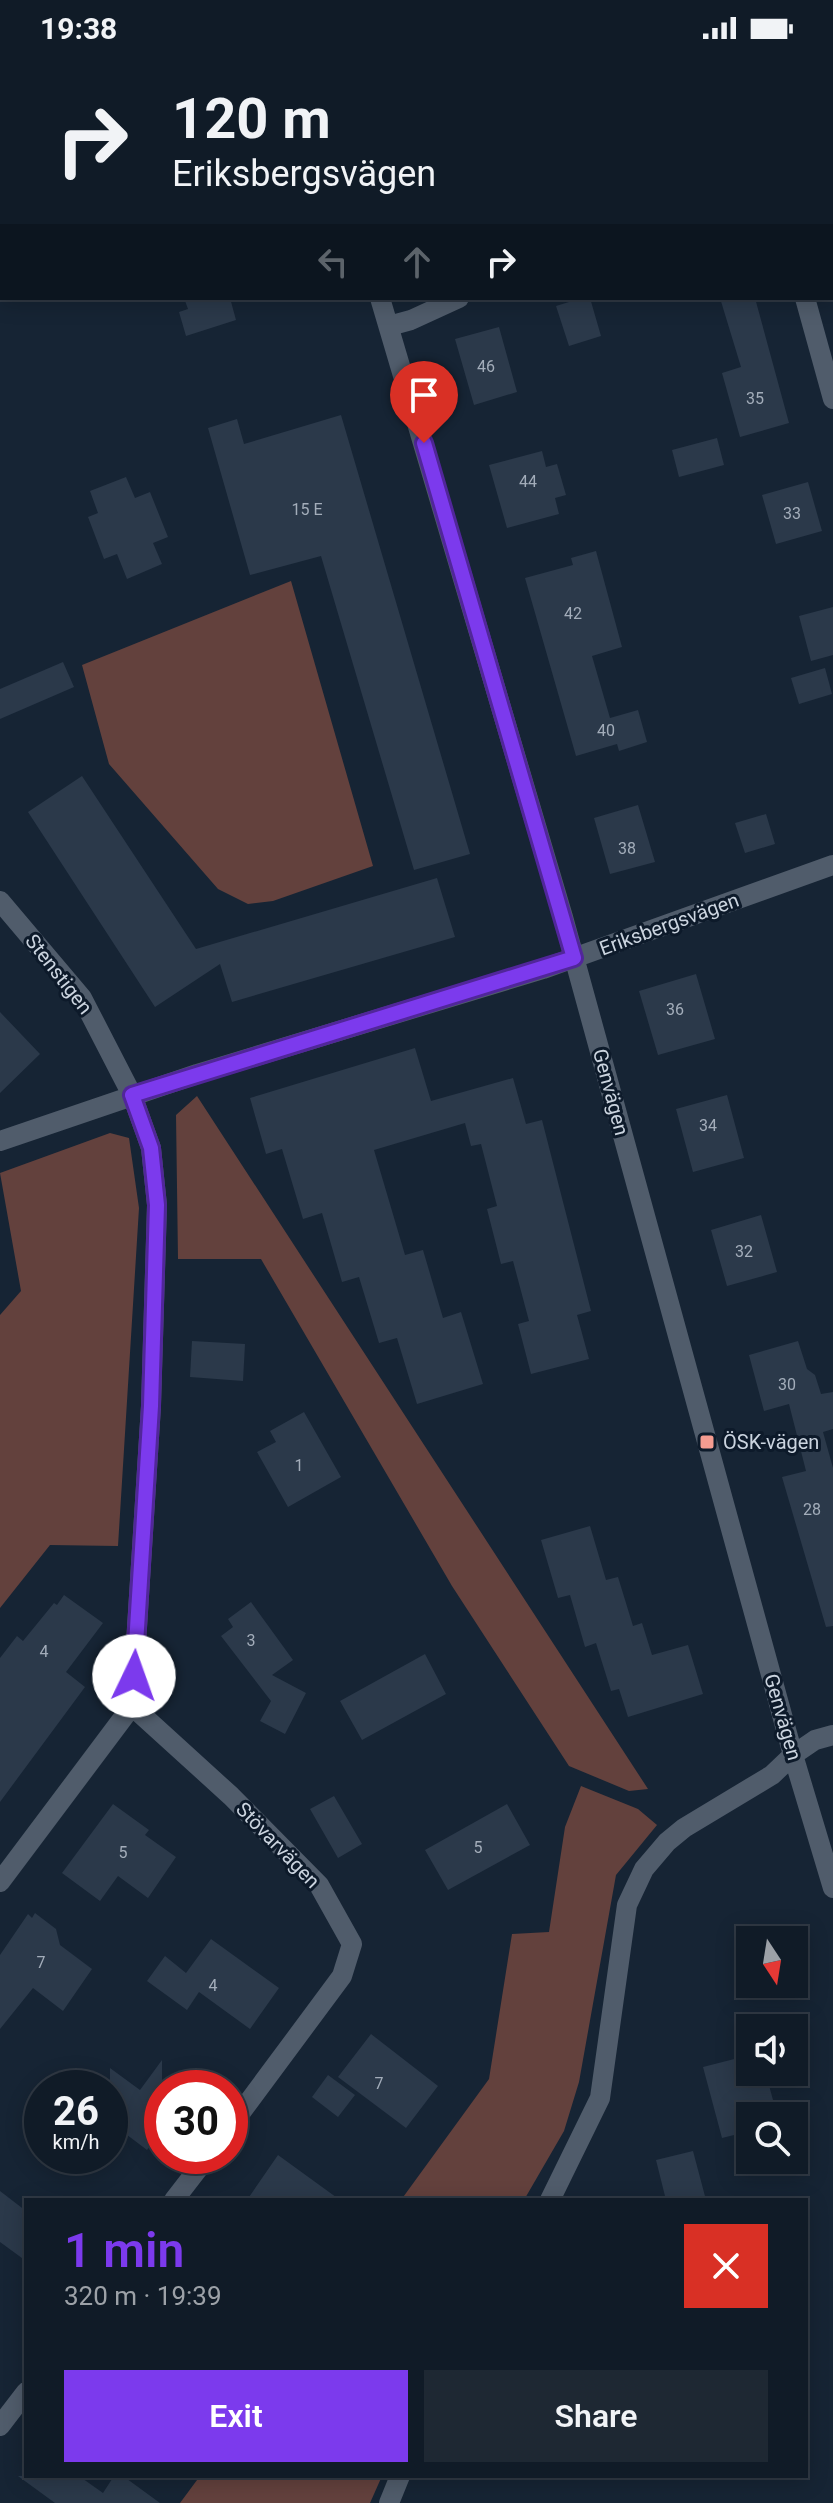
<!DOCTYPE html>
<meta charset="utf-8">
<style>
:root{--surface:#101b27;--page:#1e2833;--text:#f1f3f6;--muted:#9ca1a7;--line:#303944;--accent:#7c3aed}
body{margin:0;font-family:Roboto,sans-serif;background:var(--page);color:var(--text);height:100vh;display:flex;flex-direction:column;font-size:30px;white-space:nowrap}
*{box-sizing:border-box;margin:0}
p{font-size:26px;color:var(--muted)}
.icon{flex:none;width:44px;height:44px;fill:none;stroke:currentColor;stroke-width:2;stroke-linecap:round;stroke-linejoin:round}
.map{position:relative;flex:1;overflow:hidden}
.side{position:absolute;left:24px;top:2142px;width:784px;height:280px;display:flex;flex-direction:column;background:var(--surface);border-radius:0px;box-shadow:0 4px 20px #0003,0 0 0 2px var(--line)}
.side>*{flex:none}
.top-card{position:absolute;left:0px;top:0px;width:834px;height:244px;box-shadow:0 4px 20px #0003,0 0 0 2px var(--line);background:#101b27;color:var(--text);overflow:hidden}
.needle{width:52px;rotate:168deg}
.tools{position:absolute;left:736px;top:1870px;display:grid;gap:16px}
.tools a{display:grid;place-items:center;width:72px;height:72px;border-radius:0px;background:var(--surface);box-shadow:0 4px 20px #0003,0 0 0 2px var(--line);font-size:40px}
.speed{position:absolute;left:24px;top:2014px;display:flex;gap:16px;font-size:40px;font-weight:700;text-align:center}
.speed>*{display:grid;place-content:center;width:104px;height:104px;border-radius:50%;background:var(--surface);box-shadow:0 4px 20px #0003,0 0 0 2px var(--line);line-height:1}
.speed small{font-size:20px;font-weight:400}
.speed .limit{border:12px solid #d22;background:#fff;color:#111}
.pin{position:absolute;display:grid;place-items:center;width:68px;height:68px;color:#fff;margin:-82px -34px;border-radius:50% 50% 50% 0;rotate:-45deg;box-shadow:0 0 8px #0007}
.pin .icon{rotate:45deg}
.me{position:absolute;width:88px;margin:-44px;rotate:3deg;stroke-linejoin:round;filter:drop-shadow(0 0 6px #0008)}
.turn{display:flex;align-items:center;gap:28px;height:168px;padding:0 40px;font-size:36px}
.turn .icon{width:104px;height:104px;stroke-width:2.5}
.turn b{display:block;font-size:56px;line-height:68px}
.lanes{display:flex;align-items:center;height:76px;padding:0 40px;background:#0003;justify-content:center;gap:40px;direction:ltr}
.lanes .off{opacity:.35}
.round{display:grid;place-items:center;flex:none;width:84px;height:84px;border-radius:0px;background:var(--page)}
.head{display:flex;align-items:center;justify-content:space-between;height:136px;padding:0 40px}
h1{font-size:48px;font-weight:600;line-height:60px;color:var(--accent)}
.primary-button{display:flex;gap:16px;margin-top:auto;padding:16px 40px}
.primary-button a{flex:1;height:92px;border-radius:0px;background:var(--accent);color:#fff;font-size:32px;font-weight:600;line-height:92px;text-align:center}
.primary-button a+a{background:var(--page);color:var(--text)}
.status{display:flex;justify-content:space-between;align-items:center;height:56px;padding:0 40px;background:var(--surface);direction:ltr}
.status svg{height:22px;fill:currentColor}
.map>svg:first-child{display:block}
</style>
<div class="status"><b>19:38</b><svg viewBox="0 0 49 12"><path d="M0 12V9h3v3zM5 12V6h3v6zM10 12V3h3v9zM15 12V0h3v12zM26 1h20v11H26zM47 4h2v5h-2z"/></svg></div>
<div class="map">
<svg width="833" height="2447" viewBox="0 0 833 2447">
<rect width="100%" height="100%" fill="#162434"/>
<!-- green -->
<path fill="#63413d" d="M291,525L373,810L273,845L248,848L218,833L109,708L82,609Z
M197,1040L648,1733L629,1735L569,1710L452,1530L261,1203H178L176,1059Z
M110,1077L129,1082L139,1152L118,1490L50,1489L0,1552V1259L21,1235L0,1117Z
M581,1730L638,1753L657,1769L616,1819L579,2026L564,2075L524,2144H401L489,2023L512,1878L549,1876L565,1771Z
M200,2420H382L370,2447H180Z"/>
<!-- building -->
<path fill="#2b394a" d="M184,242H230L236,264L186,280L179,256L188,253Z
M582,242H590L601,280L569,290L556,250Z
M720,242H755L789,367L740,381L722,317L741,311Z
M499,271L517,336L474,349L455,283Z
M341,359L470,798L414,814L321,500L250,519L208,372L237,363L244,388Z
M717,382L724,409L679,421L672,394Z
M542,395L546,411L557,408L566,439L555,442L559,458L507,472L489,409Z
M126,421L135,442L150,436L168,481L153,487L162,508L127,523L117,498L104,503L88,461L98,457L90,435Z
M808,426L822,475L776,488L762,439Z
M596,495L622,591L592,600L610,662L638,654L647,686L619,695L617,688L576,700L525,522L573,509L571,502Z
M833,551V599L811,605L799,560Z
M63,606L74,631L0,663V633Z
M825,612L832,638L799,648L791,622Z
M82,720L196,893L437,822L455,881L232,946L220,908L155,951L28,756Z
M638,749L655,806L610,818L594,762Z
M766,758L775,788L745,797L735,767Z
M696,918L715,983L658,999L639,935Z
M0,956L40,998L0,1037Z
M415,992L431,1045L513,1022L526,1068L542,1064L591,1255L577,1259L589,1303L531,1318L518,1268L529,1265L513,1205L501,1208L487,1153L497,1150L481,1088L471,1090L465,1067L374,1094L405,1199L423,1194L443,1262L461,1256L483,1328L417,1348L397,1282L379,1287L359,1221L342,1226L322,1157L303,1163L282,1093L266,1098L250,1042Z
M727,1039L744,1102L693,1116L676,1053Z
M761,1159L777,1216L727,1230L711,1174Z
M192,1285L245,1288L243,1325L190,1321Z
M798,1285L807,1313L815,1319L821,1338L833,1336V1373L823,1376L833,1412V1570L826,1571L782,1421L806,1415L789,1348L764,1355L749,1299Z
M304,1356L341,1421L288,1451L257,1396L276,1386L270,1375Z
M590,1470L606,1524L618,1521L633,1570L642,1567L652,1599L688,1589L703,1638L628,1661L619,1633L611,1635L596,1587L585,1591L570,1539L558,1542L541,1484Z
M64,1539L103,1567L66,1616L85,1631L0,1746V1602L17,1580L23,1585L54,1547L57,1549Z
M251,1546L293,1604L272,1619L306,1637L285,1678L260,1665L271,1645L221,1580L233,1571L228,1563Z
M425,1598L446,1638L362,1684L340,1645Z
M334,1740L362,1788L338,1802L310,1753Z
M113,1748L149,1774L145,1779L176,1801L148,1842L118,1820L100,1845L62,1817Z
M507,1748L530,1789L448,1834L425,1794Z
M35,1857L56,1873L60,1889L92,1913L63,1955L33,1932L0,1973V1899L28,1858L32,1862Z
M211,1883L279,1932L250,1973L199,1936L187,1954L147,1925L165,1900L186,1917Z
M371,1978L438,2030L406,2072L338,2021Z
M746,2000L753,2026L767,2022L776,2055L750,2060V2075L722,2082L703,2011Z
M162,2004V2074L147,2094L110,2066V2012L140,2034Z
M328,2019L355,2039L338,2061L312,2041Z
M693,2095L706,2144H666L656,2104Z
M278,2099L340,2144H247Z
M0,2135L26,2155V2205L0,2186Z
M18,2420H79L103,2437L114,2420H123L160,2447H55Z"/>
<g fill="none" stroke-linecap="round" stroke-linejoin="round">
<!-- minor -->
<path stroke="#505c6b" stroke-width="20" d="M306,0L307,2
M736,0V2
M832,73H833
M380,242L563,861L793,1699L833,1832
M805,242L833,343
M389,270L411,264L459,242
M0,845L82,942L132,1039L151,1092L157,1149L151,1350L132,1650L0,1826
M0,1085L197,1018L543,913L833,809
M132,1650L231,1740L319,1829L352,1888L342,1920L230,2071
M174,2144L208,2100
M550,2144L600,2042L627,1849L644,1813L667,1786L684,1772L772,1719L793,1699L815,1684L833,1679
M0,2370L26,2336
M389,2447L400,2420"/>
</g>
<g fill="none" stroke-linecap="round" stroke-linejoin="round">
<!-- route casing -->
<g stroke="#51269a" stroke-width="20">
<path id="route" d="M134,1620L151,1350L157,1149L151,1092L132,1039L574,902L424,387"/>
</g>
<!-- route -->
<use href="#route" stroke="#7c3aed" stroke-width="14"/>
</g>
<!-- markers -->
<rect fill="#f59c91" stroke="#0d1a2a" stroke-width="3" x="699" y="1378" width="16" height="16" rx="4"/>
<g text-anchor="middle" stroke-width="6" stroke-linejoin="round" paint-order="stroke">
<!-- number labels -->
<g font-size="16" fill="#a3adba">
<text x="486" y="316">46</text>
<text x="755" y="348">35</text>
<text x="528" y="431">44</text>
<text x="307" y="459">15 E</text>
<text x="792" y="463">33</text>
<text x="573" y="563">42</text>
<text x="606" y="680">40</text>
<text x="627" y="798">38</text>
<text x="675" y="959">36</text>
<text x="708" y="1075">34</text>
<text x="744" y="1201">32</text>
<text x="787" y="1334">30</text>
<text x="299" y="1415">1</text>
<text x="812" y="1459">28</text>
<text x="251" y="1590">3</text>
<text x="44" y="1601">4</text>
<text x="478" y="1797">5</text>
<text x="123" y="1802">5</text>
<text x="41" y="1912">7</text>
<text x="213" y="1935">4</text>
<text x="379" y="2033">7</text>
</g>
<!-- street labels -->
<g font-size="20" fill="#cbd4df" stroke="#0d1a2a">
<text transform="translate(669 868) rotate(-20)" y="7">Eriksbergsvägen</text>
<text transform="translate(59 918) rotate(52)" y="7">Stenstigen</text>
<text transform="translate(611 1036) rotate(75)" y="7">Genvägen</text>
<text transform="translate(783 1661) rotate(74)" y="7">Genvägen</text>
<text transform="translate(278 1789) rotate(46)" y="7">Stövarvägen</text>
</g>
<!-- poi labels -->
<g font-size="20" fill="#cbd4df" stroke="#0d1a2a" text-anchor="start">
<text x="723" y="1393">ÖSK-vägen</text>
</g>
</g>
</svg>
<div class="tools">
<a><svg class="needle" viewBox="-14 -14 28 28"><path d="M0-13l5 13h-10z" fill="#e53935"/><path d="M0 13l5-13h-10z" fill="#9ca1a7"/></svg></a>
<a><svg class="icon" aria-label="sound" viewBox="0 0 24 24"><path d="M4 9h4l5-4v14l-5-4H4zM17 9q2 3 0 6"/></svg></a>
<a><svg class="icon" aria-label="search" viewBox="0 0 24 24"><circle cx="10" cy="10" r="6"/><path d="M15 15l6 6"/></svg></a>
</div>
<div class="speed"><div>26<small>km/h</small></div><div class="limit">30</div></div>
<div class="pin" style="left:424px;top:387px;background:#d93025"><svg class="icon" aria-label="arrive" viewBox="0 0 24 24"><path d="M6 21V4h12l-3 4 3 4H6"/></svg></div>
<svg class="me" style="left:134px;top:1620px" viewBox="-20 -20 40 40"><circle r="19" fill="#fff"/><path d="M0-13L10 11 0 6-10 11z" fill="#7c3aed"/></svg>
<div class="top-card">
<div class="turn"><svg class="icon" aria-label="right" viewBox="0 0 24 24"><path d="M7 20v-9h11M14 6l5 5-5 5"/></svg><div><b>120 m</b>Eriksbergsvägen</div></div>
<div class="lanes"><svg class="icon off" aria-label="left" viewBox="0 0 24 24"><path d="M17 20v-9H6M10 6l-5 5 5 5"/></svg><svg class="icon off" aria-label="ahead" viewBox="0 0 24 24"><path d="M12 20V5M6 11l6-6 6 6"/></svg><svg class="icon" aria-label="right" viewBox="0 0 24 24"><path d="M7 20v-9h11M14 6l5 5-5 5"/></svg></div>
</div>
<section class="side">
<div class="head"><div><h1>1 min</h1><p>320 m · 19:39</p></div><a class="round" style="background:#d93025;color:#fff"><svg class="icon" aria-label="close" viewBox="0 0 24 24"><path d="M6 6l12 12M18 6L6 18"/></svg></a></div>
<div class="primary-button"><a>Exit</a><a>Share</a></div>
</section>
</div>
